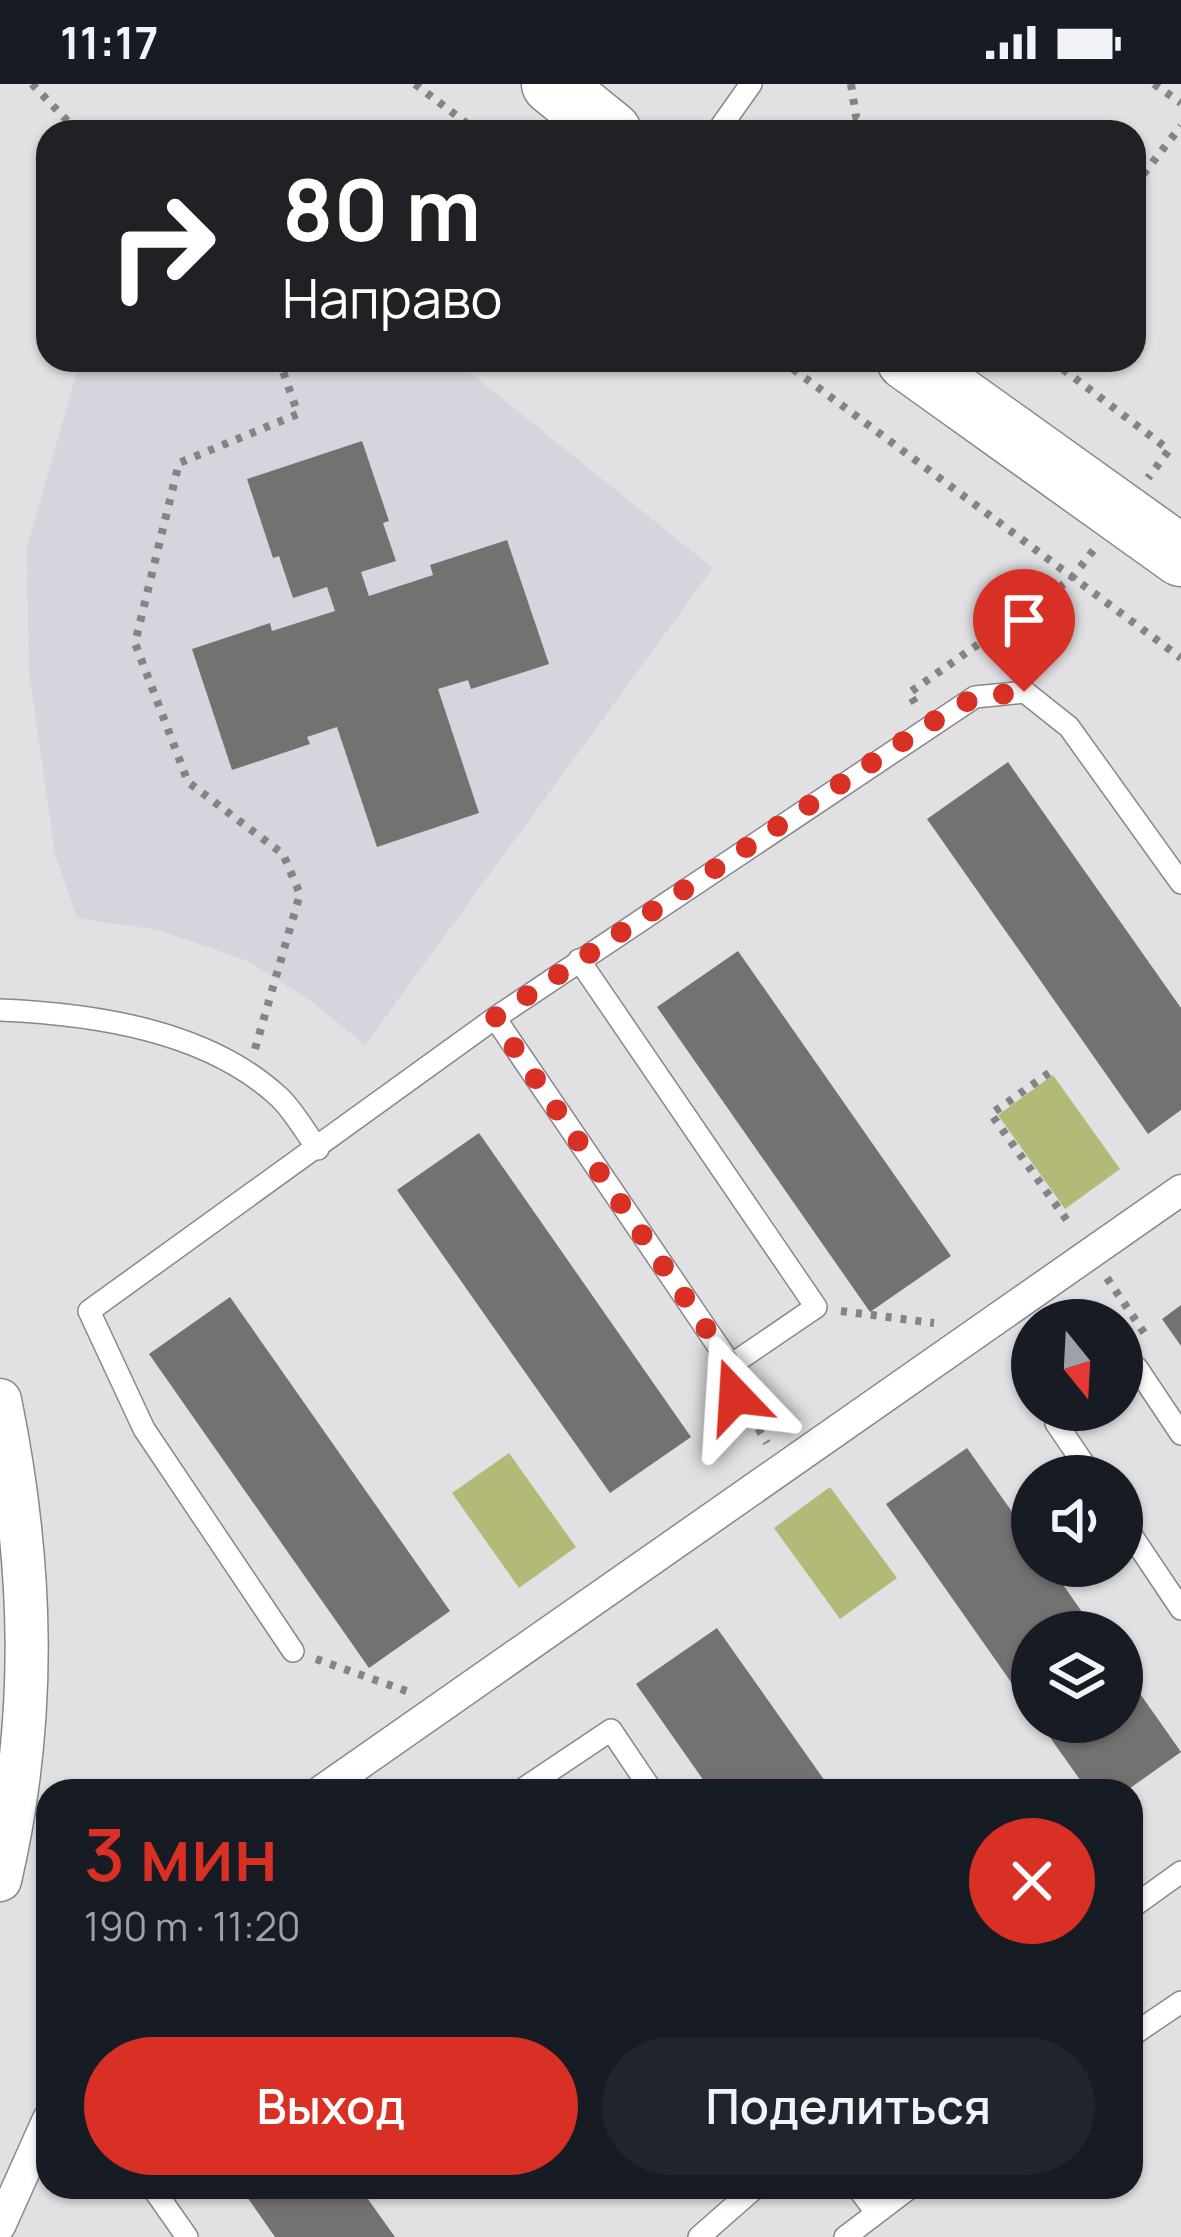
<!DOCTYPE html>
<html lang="ru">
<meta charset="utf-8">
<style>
:root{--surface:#171b24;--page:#20242c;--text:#f1f3f6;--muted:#9ea1a6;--accent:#d93025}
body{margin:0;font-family:Manrope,sans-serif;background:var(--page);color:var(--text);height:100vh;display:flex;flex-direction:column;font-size:45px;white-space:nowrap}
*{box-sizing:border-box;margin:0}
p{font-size:39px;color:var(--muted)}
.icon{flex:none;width:66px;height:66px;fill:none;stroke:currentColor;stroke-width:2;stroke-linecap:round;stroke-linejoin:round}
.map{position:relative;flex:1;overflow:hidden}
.details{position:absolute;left:36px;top:1695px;width:1107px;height:420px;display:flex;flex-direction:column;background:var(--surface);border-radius:36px;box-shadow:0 3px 9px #0004}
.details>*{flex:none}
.guide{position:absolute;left:36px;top:36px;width:1110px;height:252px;border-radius:36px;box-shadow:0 3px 9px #0004;background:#202124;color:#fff;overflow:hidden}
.needle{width:78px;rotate:162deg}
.tools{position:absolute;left:1011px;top:1215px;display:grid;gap:24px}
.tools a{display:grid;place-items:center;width:132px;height:132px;border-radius:50%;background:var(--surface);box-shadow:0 3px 9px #0004;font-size:60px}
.pin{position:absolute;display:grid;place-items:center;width:102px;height:102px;color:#fff;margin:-123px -51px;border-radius:50% 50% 50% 0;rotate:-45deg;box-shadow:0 0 12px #0007}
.pin .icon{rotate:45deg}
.me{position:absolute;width:132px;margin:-66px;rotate:340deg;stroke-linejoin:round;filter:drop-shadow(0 0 9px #0008)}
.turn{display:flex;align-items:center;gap:42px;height:252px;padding:0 48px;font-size:54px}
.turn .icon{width:156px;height:156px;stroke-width:2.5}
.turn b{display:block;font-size:84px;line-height:102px}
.round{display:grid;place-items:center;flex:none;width:126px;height:126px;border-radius:63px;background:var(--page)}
.summary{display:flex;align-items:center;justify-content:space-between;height:204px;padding:0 48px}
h1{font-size:72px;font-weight:600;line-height:90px;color:var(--accent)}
.action{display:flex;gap:24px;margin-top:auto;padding:24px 48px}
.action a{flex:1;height:138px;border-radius:72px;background:var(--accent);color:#fff;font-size:48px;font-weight:600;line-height:138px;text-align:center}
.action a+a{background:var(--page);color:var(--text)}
.status{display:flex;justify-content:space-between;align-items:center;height:84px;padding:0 60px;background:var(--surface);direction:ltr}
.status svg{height:33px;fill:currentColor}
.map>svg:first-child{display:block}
</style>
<div class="status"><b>11:17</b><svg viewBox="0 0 49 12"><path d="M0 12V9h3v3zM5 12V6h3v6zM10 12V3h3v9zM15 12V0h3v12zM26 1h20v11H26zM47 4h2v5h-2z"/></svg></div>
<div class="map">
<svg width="1181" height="2153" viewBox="0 0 1181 2153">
<rect width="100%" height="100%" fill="#e1e1e3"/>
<!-- built -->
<path fill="#d4d5dd" d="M80,276H454L713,484L365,961L310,916L245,876L158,846L77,834L55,770L29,587L27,464Z"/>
<!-- green -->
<path fill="#b3ba78" d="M1053,991L1120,1085L1065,1125L998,1031Z
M509,1369L576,1463L519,1504L452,1409Z
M830,1403L897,1494L840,1535L774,1444Z"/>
<!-- building -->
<path fill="#737271" d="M362,357L389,437L383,439L396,477L361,488L369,512L433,491L430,481L507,456L549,580L471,605L468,596L438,605L479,729L377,763L337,643L307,653L310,660L232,686L192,565L270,539L272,547L335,527L327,503L293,514L279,472L273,474L247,395Z
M1008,678L1181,924V1026L1148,1050L927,735Z
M738,867L951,1172L870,1228L657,923Z
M479,1049L691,1353L610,1409L397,1106Z
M230,1213L450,1527L369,1584L149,1270Z
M1181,1221V1262L1162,1235Z
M967,1364L1032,1456V1482H1050L1096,1548H1032V1628L886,1420Z
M717,1544L832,1707H711L636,1600Z
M1122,1584L1181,1668L1126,1707H1088L1039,1638H1122Z
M240,2103L360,2104L395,2153H275Z"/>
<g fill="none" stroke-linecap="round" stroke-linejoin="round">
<!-- service casing -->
<g stroke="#888889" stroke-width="24">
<path id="service" d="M717,48L751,0
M0,926C93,930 207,946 279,1013C294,1027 305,1048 318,1065
M495,934L731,1281L816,1223L579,876
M1122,1295L1137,1284L1181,1350
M1075,1326L1056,1339L1092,1392
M1122,1437L1181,1525
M293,1567L144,1345L89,1227L495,934L975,613L1025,608L1069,643L1181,799
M528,1707L526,1703L611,1646L652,1707
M1131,1824L1181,1788
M1131,1952L1181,1918
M152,2103L187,2153
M857,2103L875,2127
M699,2153L756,2103
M845,2153L911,2103"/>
</g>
<!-- pedestrian casing -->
<g stroke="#888889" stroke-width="33">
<path id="pedestrian" d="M321,1707L1181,1106
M0,2142L48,2035"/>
</g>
<!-- minor casing -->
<g stroke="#888889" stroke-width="45">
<path id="minor" d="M0,1316C33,1478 38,1634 0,1796"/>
</g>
<!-- secondary casing -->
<g stroke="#888889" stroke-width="63">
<path id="secondary" d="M552,0L611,48
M907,276L1181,472"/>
</g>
<!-- path -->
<path stroke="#848485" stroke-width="8" stroke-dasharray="6 9" stroke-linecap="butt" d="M32,0L78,48
M415,0L478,48
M851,0L856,33L877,48
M1154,0L1181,19
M1134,102L1181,42
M781,276L1181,574
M1051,276L1169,366L1148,394
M915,619L909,609L1071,495L1095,464
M255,965L300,810L283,770L188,698L135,559L179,379L298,330L279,276
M1049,989L991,1030L1071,1142
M1107,1194L1149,1256
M841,1227L934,1239
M735,1306L767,1359
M316,1575L409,1608"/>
<!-- service -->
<use href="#service" stroke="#fff" stroke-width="21"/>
<!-- pedestrian -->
<use href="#pedestrian" stroke="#fff" stroke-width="30"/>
<!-- minor -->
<use href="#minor" stroke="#fff" stroke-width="42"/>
<!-- secondary -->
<use href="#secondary" stroke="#fff" stroke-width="60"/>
</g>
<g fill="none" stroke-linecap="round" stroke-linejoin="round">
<!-- route -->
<path stroke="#d93025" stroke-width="21" stroke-dasharray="0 37.8" d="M735,1312L731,1281L494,934L929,640L975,613L1024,608"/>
</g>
</svg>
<div class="tools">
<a><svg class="needle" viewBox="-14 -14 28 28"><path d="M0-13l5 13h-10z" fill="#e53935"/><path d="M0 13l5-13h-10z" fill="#9ea1a6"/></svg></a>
<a><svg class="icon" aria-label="sound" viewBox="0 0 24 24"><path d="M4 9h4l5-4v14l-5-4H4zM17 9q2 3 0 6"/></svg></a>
<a><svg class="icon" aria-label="layers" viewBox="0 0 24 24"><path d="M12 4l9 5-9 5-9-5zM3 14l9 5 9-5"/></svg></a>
</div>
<div class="pin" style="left:1024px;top:608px;background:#d93025"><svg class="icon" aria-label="arrive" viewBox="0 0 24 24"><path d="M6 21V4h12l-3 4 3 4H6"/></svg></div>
<svg class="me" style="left:735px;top:1312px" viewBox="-20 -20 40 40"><path d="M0-17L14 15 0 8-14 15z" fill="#d93025" stroke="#fff" stroke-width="4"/></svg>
<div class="guide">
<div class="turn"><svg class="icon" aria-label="right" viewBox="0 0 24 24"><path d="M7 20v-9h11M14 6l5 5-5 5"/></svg><div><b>80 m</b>Направо</div></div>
</div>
<section class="details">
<div class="summary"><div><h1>3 мин</h1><p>190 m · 11:20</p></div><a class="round" style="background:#d93025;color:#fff"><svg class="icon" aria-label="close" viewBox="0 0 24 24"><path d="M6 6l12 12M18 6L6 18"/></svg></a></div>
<div class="action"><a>Выход</a><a>Поделиться</a></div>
</section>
</div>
